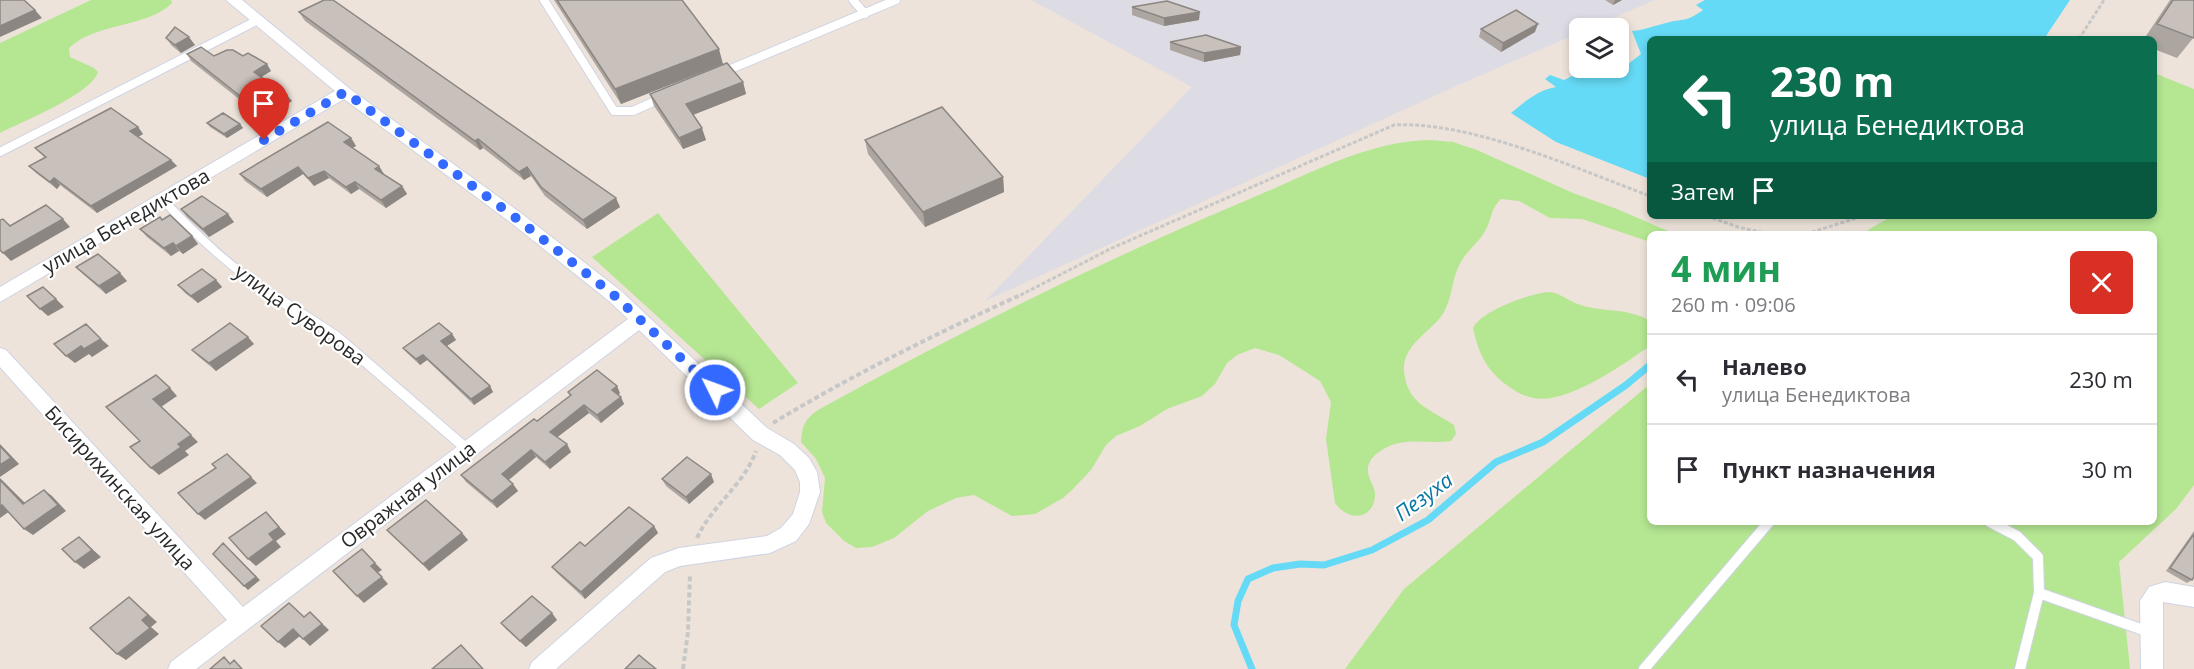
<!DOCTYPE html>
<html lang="ru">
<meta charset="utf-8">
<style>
:root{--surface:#fff;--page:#f7f7f7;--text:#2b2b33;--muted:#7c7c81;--line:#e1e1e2}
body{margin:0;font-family:"Open Sans",sans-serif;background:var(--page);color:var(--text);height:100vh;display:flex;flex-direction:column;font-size:22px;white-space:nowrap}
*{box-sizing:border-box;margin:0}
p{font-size:20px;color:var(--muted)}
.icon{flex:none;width:33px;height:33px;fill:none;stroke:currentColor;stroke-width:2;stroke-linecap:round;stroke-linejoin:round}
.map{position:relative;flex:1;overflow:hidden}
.panel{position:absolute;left:1647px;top:231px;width:510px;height:294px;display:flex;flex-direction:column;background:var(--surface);border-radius:9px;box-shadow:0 3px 9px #0003}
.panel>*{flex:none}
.top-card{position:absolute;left:1647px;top:36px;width:510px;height:183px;border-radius:9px;box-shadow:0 3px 9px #0003;background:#0b6e4f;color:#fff;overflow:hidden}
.controls{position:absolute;left:1569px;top:18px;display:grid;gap:12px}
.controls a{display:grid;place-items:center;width:60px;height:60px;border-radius:9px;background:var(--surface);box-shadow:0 3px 9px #0003;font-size:30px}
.pin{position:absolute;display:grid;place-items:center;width:51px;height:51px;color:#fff;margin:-62px -26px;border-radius:50% 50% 50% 0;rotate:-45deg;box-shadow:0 0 6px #0007}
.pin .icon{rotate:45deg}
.me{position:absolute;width:66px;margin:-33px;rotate:312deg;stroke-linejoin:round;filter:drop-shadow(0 0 4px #0008)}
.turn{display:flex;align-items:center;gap:21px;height:126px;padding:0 24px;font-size:27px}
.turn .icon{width:78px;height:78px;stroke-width:2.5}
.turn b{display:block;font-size:42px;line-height:51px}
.then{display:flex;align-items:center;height:57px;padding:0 24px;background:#0003;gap:12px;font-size:22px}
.round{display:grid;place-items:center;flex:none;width:63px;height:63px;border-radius:9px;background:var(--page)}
.overview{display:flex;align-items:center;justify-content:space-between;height:102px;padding:0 24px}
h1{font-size:36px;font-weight:700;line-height:45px;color:#1e9e55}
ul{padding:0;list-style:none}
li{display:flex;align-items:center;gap:18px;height:90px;padding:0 24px;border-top:2px solid var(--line)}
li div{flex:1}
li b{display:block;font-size:22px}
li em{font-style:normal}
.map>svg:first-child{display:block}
</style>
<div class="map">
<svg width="2194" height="669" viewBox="0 0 2194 669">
<rect width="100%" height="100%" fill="#ede3da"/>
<!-- industrial -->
<path fill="#dddbe4" d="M1031,0H1655L1589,28H1580L1579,33L1456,86L985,301L1192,87Z"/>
<!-- green -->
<path fill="#b5e792" d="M91,0H171L172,3C149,27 95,23 69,48L70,57L94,68L98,72C92,94 21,122 0,133V43Z
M2154,73L2194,89V485L2176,509L2119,562L2130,669H1345L1404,589L1650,384V522H2154V234H1861L1892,216H2154Z
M1430,140L1453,142L1477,150L1573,193L1617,209L1675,234H1650V242L1582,219L1550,218L1519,201L1501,199C1490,209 1492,220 1485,231C1479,242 1469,249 1462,260C1452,275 1453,296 1444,312C1433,331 1402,344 1404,371C1407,404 1430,409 1454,425L1456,434L1451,441C1423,445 1401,434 1375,455C1371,459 1367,465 1368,471C1368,478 1374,485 1375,493C1376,518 1350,524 1335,503L1326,439L1331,402L1320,381L1279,355L1255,348L1237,355L1227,363L1215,384L1202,396L1167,409L1140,426L1116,436L1106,445L1091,470L1073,489L1063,498L1035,514L1012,516L974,495L956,498L928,511L894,538L872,547L856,548L844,541L826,523L822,512L825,478L816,459L801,442C802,426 805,419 818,410C960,331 1108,258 1259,195C1313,172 1370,141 1430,140Z
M658,213L798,383L759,409L592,257Z
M1549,292C1559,293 1563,297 1571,301C1596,314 1627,306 1650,321V346C1622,365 1567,405 1533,398C1522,396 1513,390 1504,383C1485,368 1478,351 1473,328C1481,311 1531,293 1549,292Z"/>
<!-- water -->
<path fill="#65daf6" d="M1705,0H2070L2044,39H1650V179L1556,142L1511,113C1524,102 1538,90 1556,87L1545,79L1550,75L1564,80L1576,74H1605L1589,68L1619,66L1623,68L1641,54L1632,31C1645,30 1653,26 1666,23C1684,18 1685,23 1703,10L1696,5Z"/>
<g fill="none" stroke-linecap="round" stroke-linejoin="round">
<!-- stream -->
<path stroke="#65daf6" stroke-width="7" d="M1252,669L1234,625L1238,601L1248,579L1273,568L1300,564L1324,565L1372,550L1428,520L1496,462L1543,442L1626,385L1650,365"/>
<!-- service-far1 casing -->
<g stroke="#cfd4e3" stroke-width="10">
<path id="service-far1" d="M544,0L614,111H633L664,97
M853,0L865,14
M721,73L896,0
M0,152L258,20
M163,200C198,237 233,270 276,298"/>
</g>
<!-- service casing -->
<g stroke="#cfd4e3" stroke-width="12">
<path id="service" d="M274,296L337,337L468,450
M1990,522L2017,536L2038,557L2039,593L2149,632
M1644,669L1769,522
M2020,669L2039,593"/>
</g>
<!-- minor casing -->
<g stroke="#cfd4e3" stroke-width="2">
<path id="minor" d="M226,0H242L350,89L522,214L621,291L767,428L794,444L809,458L817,472L820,492L809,524L796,541L770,553L680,566L665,572L556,669H529L532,662L651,558L679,548L767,536L781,528L793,514L800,492V482L795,470L780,455L753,440L639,330L196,669H168L171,662L227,620L0,367V348L6,350L243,607L628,319L609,301L510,222L344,99L0,302V287L335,91Z
M2165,582L2194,587V607L2163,602V669H2141L2140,601L2149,587Z"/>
</g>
<!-- path-far1 -->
<path stroke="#c7c7c7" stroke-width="3" stroke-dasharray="4 2" stroke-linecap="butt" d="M2079,39L2104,0
M1707,216L1738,227L1769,234
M1806,234L1863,216
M1015,298L1112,248L1394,125C1472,121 1577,169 1650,196"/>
<!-- path -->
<path stroke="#c7c7c7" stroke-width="4" stroke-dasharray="5 3" stroke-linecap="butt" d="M773,423C852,375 934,335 1018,296
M697,538C712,505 744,485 756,451
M683,669L688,632L690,574"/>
<!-- service-far1 -->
<use href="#service-far1" stroke="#fff" stroke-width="8"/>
<!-- service -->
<use href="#service" stroke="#fff" stroke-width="10"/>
<!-- minor -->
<use href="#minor" fill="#fff" fill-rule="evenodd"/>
</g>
<!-- wall -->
<path fill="#aca5a0" d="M554,0H682L723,64L743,82L746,94L693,115L706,140L683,149L654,106L650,94L715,67L621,104Z
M1605,0H1622L1613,5Z
M2170,0H2194V37L2177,58L2154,49V39H2144Z
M1132,7L1199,20L1164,26L1132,15Z
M299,12L620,207L587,229L545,196L531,176L524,180L483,148L480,150L305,21Z
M1481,29L1535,32L1501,52L1479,37Z
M166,38L195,45L181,53L172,46Z
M1170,42L1241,47L1240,55L1204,62L1170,50Z
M187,54L214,56H243L271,71L261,77L292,101L263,118L191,61Z
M207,123L240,124L243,128L227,138L210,127Z
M138,127L143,134L138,137L171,160L177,166L97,213L60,185L57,189L36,173L29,166L45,158L35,148Z
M351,138L356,146L352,148L379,166L383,174L402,186L407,194L386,208L359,189L351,194L329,178L314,186L303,174L267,197L245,181L240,174Z
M865,140L1003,177L1004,192L925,227L868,154Z
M181,209L234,222L209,237L187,217Z
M162,220L192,236L198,244L183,254L179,251L171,256L147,237L140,229Z
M76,267L127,281L106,294L84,275Z
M216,280L222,287L198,303L185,293L178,285Z
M452,334L456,340L447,346L490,386L493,392L474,405L427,360L420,365L407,353L403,348Z
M254,344L216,371L199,357L192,350Z
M568,392L620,393L618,395L624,404L601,423L589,413L557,437L571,452L550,469L536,457L509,480L518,491L497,508L466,482L461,475L537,421L570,396Z
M662,479L714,482L689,504L666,486Z
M654,526L658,533L585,599L557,573L552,567L585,546Z
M387,530L462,533L468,540L429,571Z
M2194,531V577L2192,580L2187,583L2166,571Z
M557,620L526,647L506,629L501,623Z"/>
<!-- shaded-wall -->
<path fill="#8c8682" d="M1615,0H1622L1613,5Z
M35,10L42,18L0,37V26Z
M1200,12L1199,20L1164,26V18Z
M1538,24L1535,32L1501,52L1503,43Z
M189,37L195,45L181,53L175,45Z
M1241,47L1240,55L1204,62V53Z
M719,49L723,64L621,104L615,89Z
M267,64L271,71L258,79L254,72Z
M743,82L746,94L690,116L686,104Z
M287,95L292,101L263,118L259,111Z
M240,124L243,128L227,138L224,134Z
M138,127L143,134L136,138L130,131Z
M702,128L706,140L683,149L679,138Z
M351,138L356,146L349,150L344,142Z
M478,139L483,148L480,150L475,141Z
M171,160L177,166L97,213L91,206Z
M379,166L384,174L380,176L375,169Z
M298,167L303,174L267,197L261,189Z
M527,167L531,176L524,180L519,172Z
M324,171L329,178L314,186L308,178Z
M1003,177L1004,192L925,227L923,212Z
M54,178L60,185L57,189L50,182Z
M355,182L359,189L351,194L346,187Z
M402,186L407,194L386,208L381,200Z
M616,198L620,207L587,229L583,220Z
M228,214L234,222L209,237L203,229Z
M63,219L70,227L11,261L3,253Z
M192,236L198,244L183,254L176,246Z
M173,243L179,251L171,256L164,248Z
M120,273L127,281L106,294L99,286Z
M216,280L222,287L198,303L191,296Z
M56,299L64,307L48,316L40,309Z
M452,334L456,340L445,347L441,341Z
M248,337L254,344L216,371L209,363Z
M101,339L109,346L92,357L89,354L75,363L66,356L81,346Z
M423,355L427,360L420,365L416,359Z
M490,386L493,392L474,405L471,399Z
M617,386L620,393L615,397L612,390Z
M170,388L177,396L161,407L153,399Z
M621,397L624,404L601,423L597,415Z
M584,405L589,413L555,439L550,432Z
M191,435L198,442L185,451L189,455L159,475L151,468L178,444Z
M0,444L19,464L0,477Z
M567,444L571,452L550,469L545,462Z
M531,450L536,457L507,481L502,474Z
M711,474L714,482L689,504L686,497Z
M251,477L257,483L205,520L198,514Z
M0,478L32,510L23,504L0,480Z
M513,484L518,491L497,508L492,501Z
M44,490L52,496L66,511L33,535L24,529Z
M2,505L10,511L0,518V506Z
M266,512L286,534L276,541L281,547L256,566L248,559L269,534Z
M654,526L658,533L585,599L581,592Z
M462,533L468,540L429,571L423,564Z
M79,537L101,557L84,569L75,562Z
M227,547L260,580L248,590L244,586Z
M375,563L382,570L377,573L371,566Z
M382,577L388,584L364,603L357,596Z
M129,597L157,622L151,627L159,634L126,660L117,654L142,620Z
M310,612L329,630L310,646L303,639Z
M552,613L557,620L526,647L520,641Z
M293,629L300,636L285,648L278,642Z"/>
<!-- building -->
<path fill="#c8c0ba" stroke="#8c8682" stroke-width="1.5" d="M0,0H24L35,10L0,26Z
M324,0H333L616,198L583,220L541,187L527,167L519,172L478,139L475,141L299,12Z
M557,0H682L719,49L615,89Z
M2173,0H2194V38L2157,24Z
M1167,1L1200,12L1164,18L1132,7Z
M1516,10L1538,24L1503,43L1481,29Z
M175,27L189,37L175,45L166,38Z
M1206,35L1241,47L1204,53L1170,42Z
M201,47L214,56L227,50H233L243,56L248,53L267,64L254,72L287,95L259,111L187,54Z
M727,63L743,82L686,104L702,128L679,138L650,94Z
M942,107L1003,177L923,212L865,140Z
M111,108L138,127L130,131L171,160L91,206L54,178L50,182L29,166L46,157L35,148Z
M223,113L240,124L224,134L207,123Z
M328,122L351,138L344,142L379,166L375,169L402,186L381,200L355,182L346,187L324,171L308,178L298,167L261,189L240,174Z
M202,196L228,214L203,229L181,209Z
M46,205L63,219L3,253L0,250V220L3,219L10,226Z
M170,215L192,236L176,246L173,243L164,248L140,229L160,217L162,220Z
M98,254L120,273L99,286L76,267Z
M202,269L216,280L191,296L178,285Z
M43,287L56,299L40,309L27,296Z
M230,323L248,337L209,363L192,350Z
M439,323L452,334L441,341L490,386L471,399L423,355L416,359L403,348Z
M86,324L101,339L84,349L81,346L66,356L54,344Z
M597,370L617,386L612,390L621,397L597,415L584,405L550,432L567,444L545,462L531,450L502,474L513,484L492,501L461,475L534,419L537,421L571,395L568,392Z
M156,375L170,388L153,399L191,435L178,444L181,447L151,468L130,447L140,441L106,407Z
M0,446L11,458L0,465Z
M227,454L251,477L198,514L178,493L216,468L212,464Z
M687,457L711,474L686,497L662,479Z
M0,480L23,504L44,490L58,505L24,529L2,505L0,506Z
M426,500L462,533L423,564L387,530Z
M629,507L654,526L581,592L552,567L580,542L585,546Z
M266,512L279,527L269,534L274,540L248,559L229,538Z
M2194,534V577L2192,580L2170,568Z
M79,537L92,550L75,562L62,549Z
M223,543L256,577L244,586L213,554Z
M362,549L375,563L371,566L382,577L357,596L333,571Z
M532,596L552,613L520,641L501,623Z
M129,597L148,615L142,620L150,628L117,654L90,628Z
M289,603L304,617L310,612L322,624L303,639L293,629L278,642L261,626Z
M461,645L483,669H432Z
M639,655L656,669H625Z
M224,657L230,664L234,660L242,669H210Z"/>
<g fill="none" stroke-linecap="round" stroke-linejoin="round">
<!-- route -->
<path stroke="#3469ff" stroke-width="10" stroke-dasharray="0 18" d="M264,140L345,92L516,218L615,296L715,390"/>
</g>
<g text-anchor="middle" stroke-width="4.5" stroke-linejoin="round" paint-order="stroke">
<!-- street labels -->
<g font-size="20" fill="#292929" stroke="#fff">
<text transform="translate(126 221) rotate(-30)" y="7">улица Бенедиктова</text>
<text transform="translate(300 315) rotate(36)" y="7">улица Суворова</text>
<text transform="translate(120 488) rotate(48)" y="7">Бисирихинская улица</text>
<text transform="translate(408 495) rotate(-37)" y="7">Овражная улица</text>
</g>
<!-- water labels -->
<g font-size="21" font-style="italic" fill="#0577a2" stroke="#fff">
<text transform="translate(1424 497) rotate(-36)" y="7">Пезуха</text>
</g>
</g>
</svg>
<div class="controls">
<a><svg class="icon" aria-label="layers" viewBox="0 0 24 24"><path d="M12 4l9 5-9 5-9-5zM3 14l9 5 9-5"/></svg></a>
</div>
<div class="pin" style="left:264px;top:140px;background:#d93025"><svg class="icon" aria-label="arrive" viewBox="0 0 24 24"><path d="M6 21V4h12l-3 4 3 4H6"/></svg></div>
<svg class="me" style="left:715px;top:390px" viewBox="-20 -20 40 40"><circle r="17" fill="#3469ff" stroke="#fff" stroke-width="3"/><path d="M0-11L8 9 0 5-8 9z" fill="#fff"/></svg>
<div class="top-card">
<div class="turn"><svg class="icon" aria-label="left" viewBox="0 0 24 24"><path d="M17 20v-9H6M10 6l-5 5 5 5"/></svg><div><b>230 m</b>улица Бенедиктова</div></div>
<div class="then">Затем<svg class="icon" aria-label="arrive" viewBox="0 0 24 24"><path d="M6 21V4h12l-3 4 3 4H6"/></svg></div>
</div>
<section class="panel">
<div class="overview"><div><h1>4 мин</h1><p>260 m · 09:06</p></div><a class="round" style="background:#d93025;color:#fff"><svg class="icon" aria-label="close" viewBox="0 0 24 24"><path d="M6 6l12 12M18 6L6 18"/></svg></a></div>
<ul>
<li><svg class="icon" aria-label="left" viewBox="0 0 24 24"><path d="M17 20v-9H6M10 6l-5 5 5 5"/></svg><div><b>Налево</b><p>улица Бенедиктова</p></div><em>230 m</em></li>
<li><svg class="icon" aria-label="arrive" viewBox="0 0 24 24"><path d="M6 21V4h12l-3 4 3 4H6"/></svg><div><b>Пункт назначения</b></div><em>30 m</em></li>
</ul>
</section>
</div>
